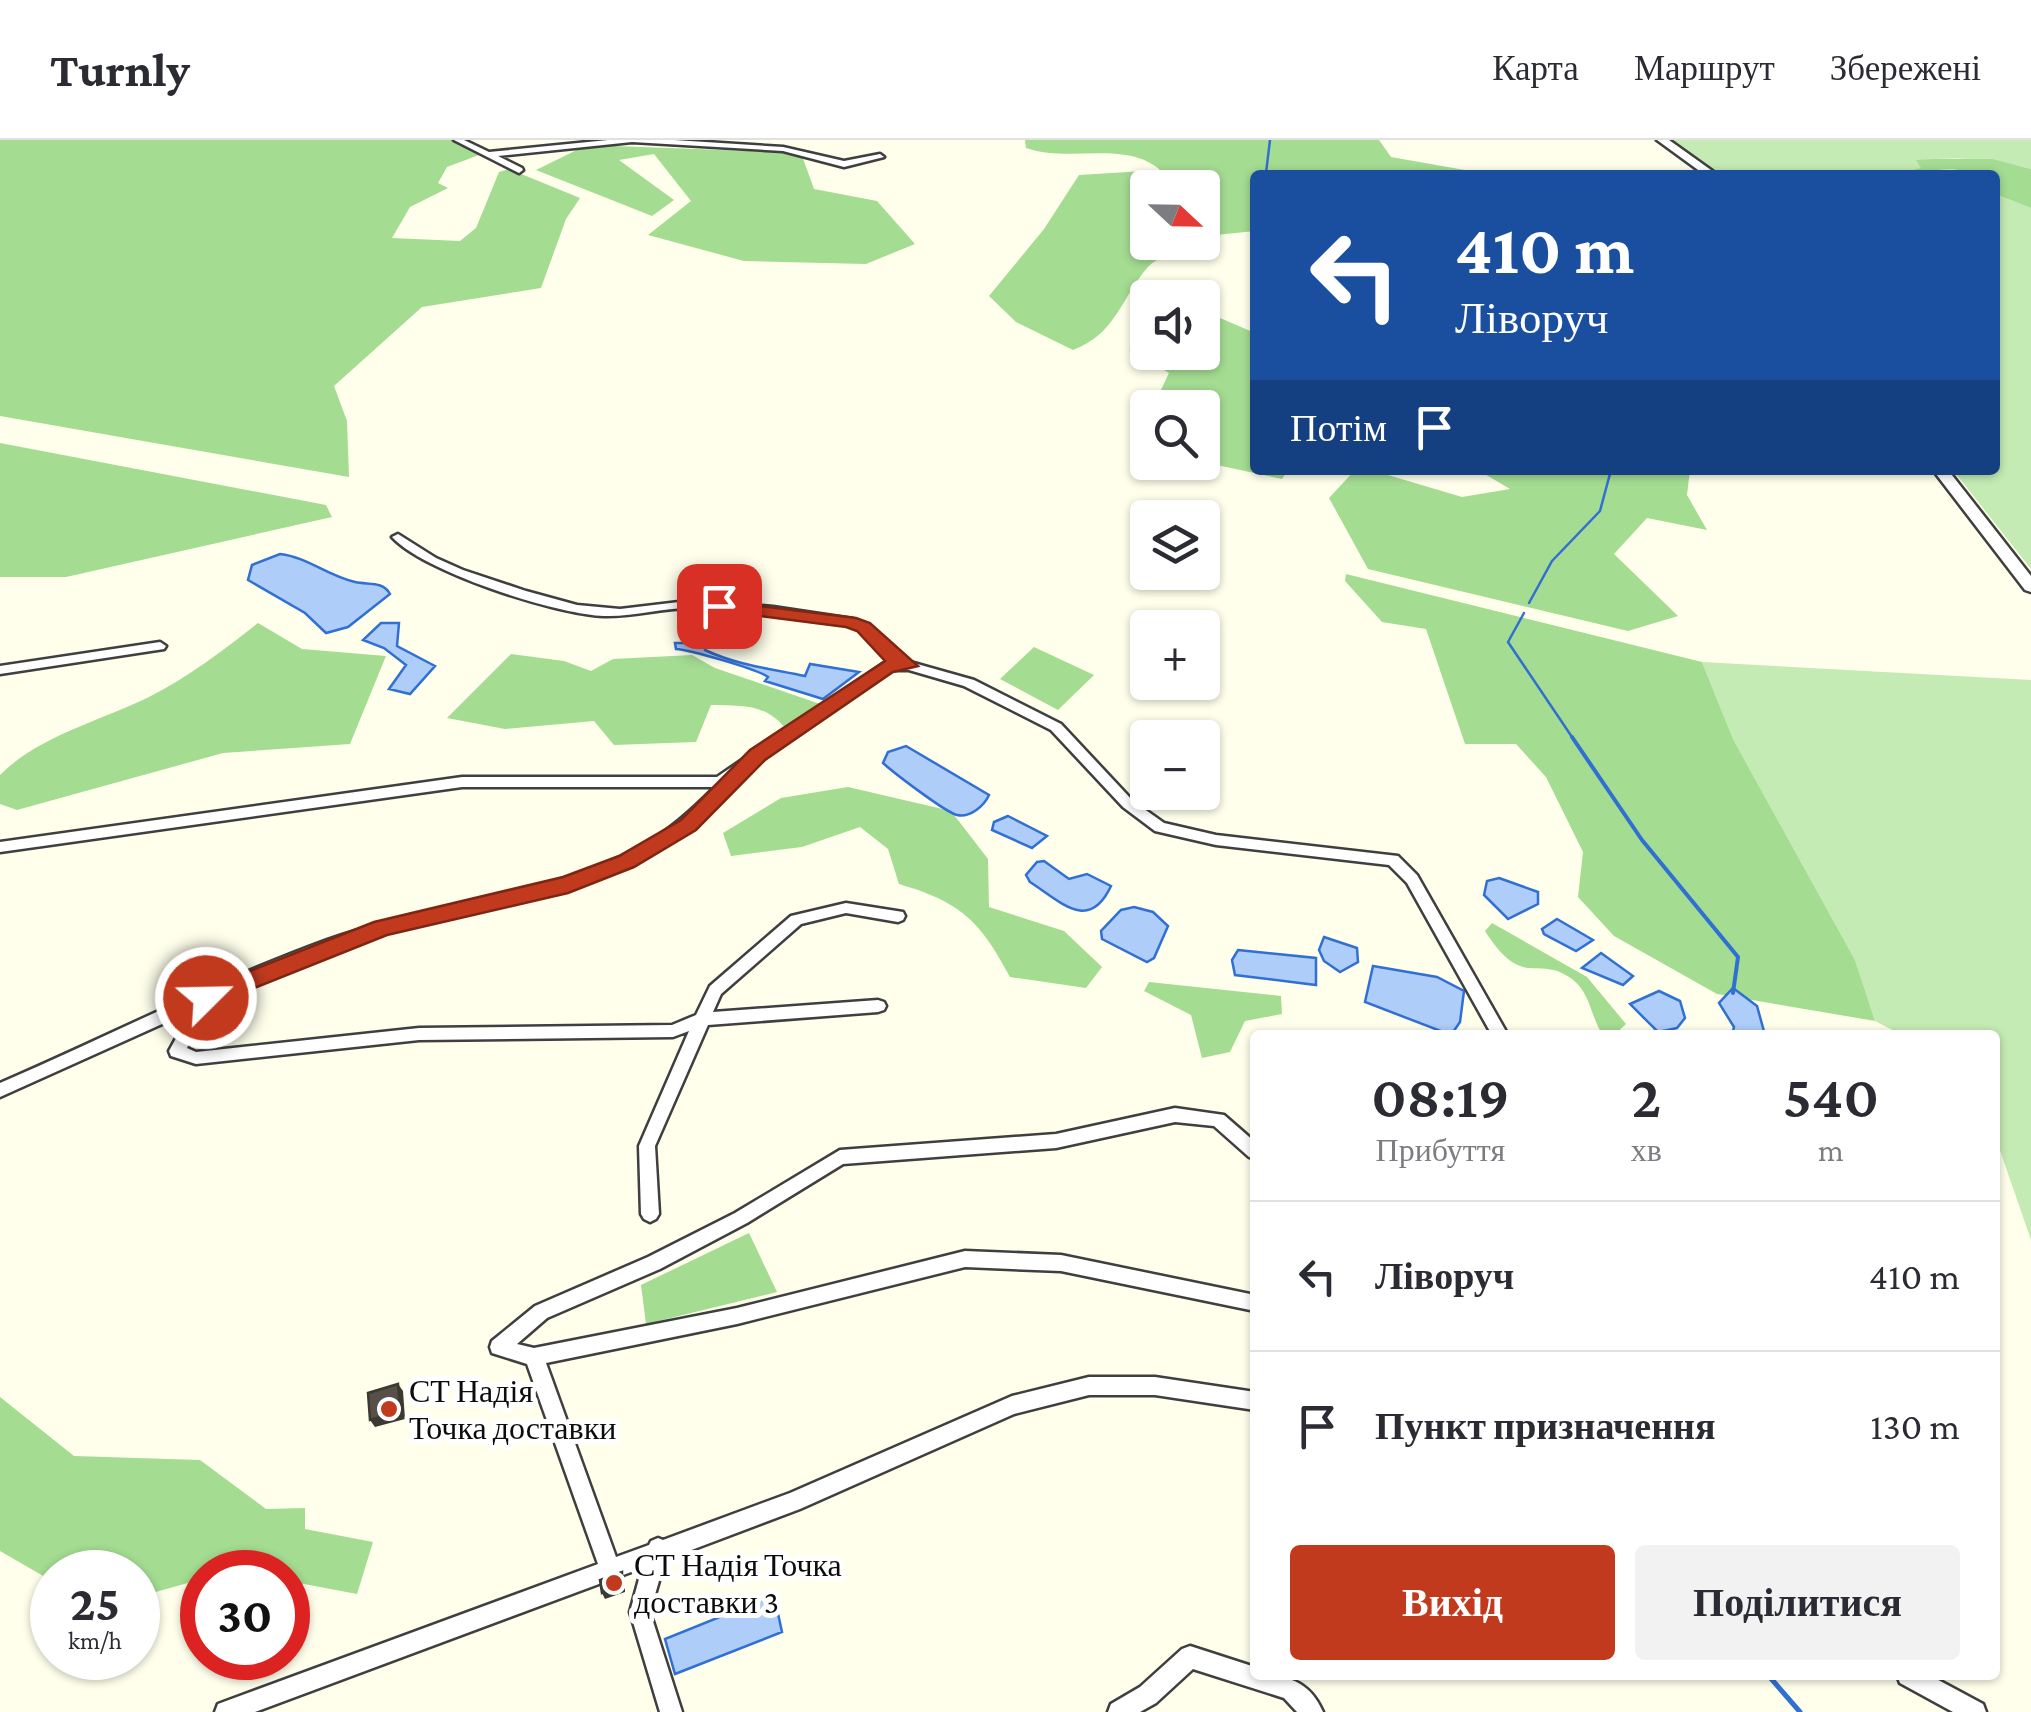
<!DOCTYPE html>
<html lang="uk">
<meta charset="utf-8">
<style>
:root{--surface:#fff;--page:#f2f2f3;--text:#2b2b33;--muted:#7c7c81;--line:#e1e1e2;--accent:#c23a1e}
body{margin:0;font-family:"Crimson Pro",serif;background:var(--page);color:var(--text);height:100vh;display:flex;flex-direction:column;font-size:38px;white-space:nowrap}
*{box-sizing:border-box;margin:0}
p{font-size:32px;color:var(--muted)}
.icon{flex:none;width:55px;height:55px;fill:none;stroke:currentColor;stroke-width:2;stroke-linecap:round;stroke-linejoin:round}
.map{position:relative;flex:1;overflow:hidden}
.panel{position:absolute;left:1250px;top:890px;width:750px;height:650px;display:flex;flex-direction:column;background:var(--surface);border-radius:10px;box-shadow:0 2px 8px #0004}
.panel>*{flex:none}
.top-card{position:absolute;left:1250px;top:30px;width:750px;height:305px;border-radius:10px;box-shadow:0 2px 8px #0004;background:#1a4fa0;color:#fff;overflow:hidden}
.needle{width:65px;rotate:112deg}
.fabs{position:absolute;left:1130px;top:30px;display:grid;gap:20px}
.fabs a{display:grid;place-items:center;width:90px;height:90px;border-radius:10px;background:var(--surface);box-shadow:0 2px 8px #0004;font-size:50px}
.speed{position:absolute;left:30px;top:1410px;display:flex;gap:20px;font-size:50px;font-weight:700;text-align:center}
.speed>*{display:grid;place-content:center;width:130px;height:130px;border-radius:50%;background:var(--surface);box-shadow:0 2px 8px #0004;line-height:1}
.speed small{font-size:25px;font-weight:400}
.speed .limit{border:15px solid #d22;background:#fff;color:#111}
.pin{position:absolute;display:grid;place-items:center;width:85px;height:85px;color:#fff;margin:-42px;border-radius:20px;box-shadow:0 5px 15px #0006}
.me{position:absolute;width:110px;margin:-55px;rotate:67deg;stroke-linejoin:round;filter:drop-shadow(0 0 8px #0008)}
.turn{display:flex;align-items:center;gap:35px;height:210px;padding:0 40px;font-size:45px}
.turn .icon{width:130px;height:130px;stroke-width:2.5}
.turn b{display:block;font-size:70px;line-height:85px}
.then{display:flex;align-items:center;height:95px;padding:0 40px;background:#0003;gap:20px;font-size:38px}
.eta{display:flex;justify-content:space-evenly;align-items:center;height:170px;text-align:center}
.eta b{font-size:60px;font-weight:600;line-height:70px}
.cta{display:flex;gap:20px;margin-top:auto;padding:20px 40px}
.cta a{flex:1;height:115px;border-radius:10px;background:var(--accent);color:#fff;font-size:40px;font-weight:600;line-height:115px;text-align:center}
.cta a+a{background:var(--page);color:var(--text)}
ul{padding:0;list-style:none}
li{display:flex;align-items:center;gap:30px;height:150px;padding:0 40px;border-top:2px solid var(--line)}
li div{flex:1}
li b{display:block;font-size:38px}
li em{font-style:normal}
header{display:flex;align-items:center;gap:60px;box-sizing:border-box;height:140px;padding:0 50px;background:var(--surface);border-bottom:2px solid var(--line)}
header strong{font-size:48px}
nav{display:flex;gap:55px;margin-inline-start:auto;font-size:35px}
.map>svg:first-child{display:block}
</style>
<header>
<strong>Turnly</strong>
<nav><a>Карта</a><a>Маршрут</a><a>Збережені</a></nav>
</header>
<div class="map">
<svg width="2031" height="1572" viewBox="0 0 2031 1572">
<rect width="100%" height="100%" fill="#ffffec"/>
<!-- green -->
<path fill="#c5ebb4" d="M1672,0H2031V29C1992,19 1956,16 1917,21L1922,28L1910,32C1930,33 1947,26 1967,32L1949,35H1721Z
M1995,54L2031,68V429L1953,330H1995Z
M1702,522L2031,540V1100L1995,996V895H1902L1875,881L1855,820L1733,599Z"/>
<!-- forest -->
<path fill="#a4dc92" d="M0,0H456L479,15L447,27L438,43L448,48L410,67L392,98L460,101L476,88L499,32L509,29L580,58L566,79L541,148L422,167L334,246L347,281L349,337L0,276Z
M1025,0H1379L1391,17L1493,35H1255V91L1216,95L1203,101L1202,48H1148V102L1199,103C1184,109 1158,116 1148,127C1121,158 1116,194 1073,210L1016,182L989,156L1044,89L1079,35L1160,30C1126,0 1069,23 1026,8Z
M587,5L801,13L814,49L877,61L915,104L866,124L744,121L648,95L691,61L654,14L619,20L674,60L652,76L536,30Z
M1932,19H1992L2031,29V68L1995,54V35H1949L1946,32L1963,31C1942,25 1926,36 1905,32L1921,28L1916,20Z
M1220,178L1255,193V330H1288L1282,339L1203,322L1202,268L1153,267L1169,233L1129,210L1147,204L1148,212H1202L1203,184Z
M0,303L326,365L332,377L66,437H0Z
M1355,330H1371L1462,357L1510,349L1478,330H1690L1687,355L1707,390L1647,378L1614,414L1678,476L1628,491L1368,429L1329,358Z
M1346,434L1702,522L1733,599L1855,820L1875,881L1717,854L1614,796L1578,757L1583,712L1546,637L1516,604H1465L1426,489L1382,482L1345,441Z
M258,483L302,509L386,516L350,604L223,613L17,670L0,664V635C39,596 100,581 149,557C189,537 224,510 258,483Z
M1034,507L1094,535L1058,570L1000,539Z
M511,514L564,521L591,531L613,519L692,515L715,528L823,565L786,589C765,563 742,566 711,565L696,602L614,605L594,581L505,589L447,578Z
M848,647L951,671L988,719L989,767L1064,791L1102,827L1086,848L1010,837C980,780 960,762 899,744L888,709L860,687L802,707L731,716L723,693L781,658Z
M1492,783L1587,837L1626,884L1614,895H1603C1591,879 1591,853 1572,839C1537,813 1524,852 1485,791Z
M1149,842L1281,856L1282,874L1245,881L1230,912L1202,918L1191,875L1144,851Z
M749,1093L777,1152L646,1184L641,1145Z
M0,1257L74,1316L200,1320L266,1369L305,1368V1389L373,1402L357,1454L288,1441V1432H202V1439L138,1457V1432H52V1441L0,1411Z"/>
<!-- water -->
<path fill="#aecdf9" stroke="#3170d3" stroke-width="2.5" d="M280,414C307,417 328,436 355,442C369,445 383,441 390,454L348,487L326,493L305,473L248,440L252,425Z
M381,483H399L397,506L435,526L410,554L389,549L406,525L384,508L363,500Z
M675,503H704L705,510C736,525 772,529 805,536L810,524L859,532L823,559L765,541L768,537C757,529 690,510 676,509Z
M906,606L989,655C984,666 970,678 957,675C945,672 894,633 883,623L888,612Z
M1008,676L1047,696L1032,708L992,690L994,682Z
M1044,721L1069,739L1087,734L1111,746C1089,793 1061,762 1030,742L1026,735L1037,722Z
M1499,738L1538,752V764L1508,779L1484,755L1487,741Z
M1134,767L1153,772L1168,786L1154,818L1147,822L1102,799L1101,791L1121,770Z
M1557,779L1593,800L1576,811L1544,794L1542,789Z
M1324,797L1357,808L1358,822L1340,832L1324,821L1319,810Z
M1238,810L1316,818V845L1235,835L1232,820Z
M1601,813L1633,836L1623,845L1582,828Z
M1373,826L1437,837L1464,851L1460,882L1451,895L1365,862Z
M1733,848L1757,866L1765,895H1732L1734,887L1719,863Z
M1659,851L1680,861L1685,878L1677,888L1658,892L1630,864Z
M774,1455L782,1492L675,1534L665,1499Z"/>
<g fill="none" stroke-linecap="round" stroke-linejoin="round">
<!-- stream-far2 -->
<path stroke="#3170d3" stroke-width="2.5" d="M1270,0L1266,33L1272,35
M1529,463L1552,421L1600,371L1611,330
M1524,473L1508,502L1574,600"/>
<!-- stream-far1 -->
<path stroke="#3170d3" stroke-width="4" d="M1572,597L1642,700L1738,817L1733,853"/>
<!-- stream -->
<path stroke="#3170d3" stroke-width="5" d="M1768,1535L1800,1572"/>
<!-- minor casing -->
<g stroke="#3f3f3f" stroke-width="5">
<path id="minor" d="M454,0H464L489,12L608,0H674L783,7L844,21L880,14L884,17L844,27L783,11L632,2L498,16L522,28L523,30L519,33Z
M398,394L436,418L463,430L526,451L577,465L620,469L696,460L773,467L853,479L867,484L910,522L974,540L1061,584L1133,661L1164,683L1216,695L1398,716L1417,735L1508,895H1492L1407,743L1389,725L1216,705L1155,691L1123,667L1051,590L964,546L909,530H892L736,638L735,643L694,685L649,715L601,737L546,755L387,792L338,808L212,861L187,908L196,912L419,888L672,885L696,875L710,846L791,776L846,763L903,772L905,776L903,780L898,782L846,773L801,784L721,854L713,872L878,860L884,862L886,866L884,870L878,872L708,885L655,1006L659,1074L656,1079L650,1082L644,1079L641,1074L639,1006L689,891L673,897L419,900L196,924L171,916L169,911L191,871L0,957V943C109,896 215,841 327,800C428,764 543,760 638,708C668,692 692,670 715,647H462L0,712V702L462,637H717L884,523L895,522L859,490L847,485C797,477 746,468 695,468C664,467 635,477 604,476C555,474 424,432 392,397Z
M160,502L166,506L164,509L0,534V526Z
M1175,968L1224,975L1255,1002V1019L1249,1017L1214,986L1175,982L1056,1008L843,1024L747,1083L660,1129L547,1178L517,1204L534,1208L737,1168L965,1111L1061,1115L1255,1155V1171L1061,1131L965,1127L737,1184L546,1223L616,1417L649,1405L651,1401L658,1398L663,1400L790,1353L1012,1256L1089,1237H1155L1255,1252V1270L1155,1255H1089L1014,1274L800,1369L665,1420L650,1472L682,1572H660L630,1472L642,1428L255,1572H215L218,1564L226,1561L598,1424L527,1224L492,1213L490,1207L492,1201L535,1166L648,1117L735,1073L840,1010L1056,994Z
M1190,1506L1255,1527V1535C1286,1535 1309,1540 1323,1572H1297L1284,1558L1193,1529L1156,1563L1140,1572H1108L1111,1564L1140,1547L1182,1509Z
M1897,1535H1929L1983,1564L1986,1572H1953L1900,1543Z"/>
</g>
<!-- tertiary casing -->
<g stroke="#3f3f3f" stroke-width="5">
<path id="tertiary" d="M1657,0H1669L1718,35H1705Z
M1933,330H1948L2031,436V452L2025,450Z"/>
</g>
<!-- minor -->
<use href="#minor" fill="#fff" fill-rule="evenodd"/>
<!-- tertiary -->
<use href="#tertiary" fill="#fff" fill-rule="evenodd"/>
</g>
<!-- shaded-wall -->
<path fill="#3c3832" d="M398,1244L403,1251L405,1279L375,1287L370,1280Z
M622,1432L625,1438V1452L605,1459L602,1453Z"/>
<!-- building -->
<path fill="#565048" stroke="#3c3832" stroke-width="2.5" d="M398,1244L400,1272L370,1280L368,1253Z
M622,1432V1445L602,1453L600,1440Z"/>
<!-- route -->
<path fill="#c23a1e" stroke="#7e2614" stroke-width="2.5" d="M719,461L856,478L870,483L918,526L893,532L765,620L696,690L634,727L568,753L387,795L214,864H197V852L374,782L563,737L619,716L681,680L750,610L885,521L857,491L846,487L712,470L710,466Z"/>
<!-- markers -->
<g fill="#c23a1e" stroke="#fff" stroke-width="4">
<circle cx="389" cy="1269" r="10"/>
<circle cx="614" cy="1443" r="10"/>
</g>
<g text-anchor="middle" stroke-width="10" stroke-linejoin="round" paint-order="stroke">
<!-- near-poi labels -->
<g font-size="32" fill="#0c0c0c" stroke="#fff" text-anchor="start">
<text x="409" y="1262">СТ Надія<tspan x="409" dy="37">Точка доставки</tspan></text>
<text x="634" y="1436">СТ Надія Точка<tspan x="634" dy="37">доставки 3</tspan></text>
</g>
</g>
</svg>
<div class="fabs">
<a><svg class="needle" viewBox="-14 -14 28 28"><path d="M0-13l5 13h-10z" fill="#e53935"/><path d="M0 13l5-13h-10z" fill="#7c7c81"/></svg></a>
<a><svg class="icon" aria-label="sound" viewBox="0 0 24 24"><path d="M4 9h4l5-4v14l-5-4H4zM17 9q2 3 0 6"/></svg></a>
<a><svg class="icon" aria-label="search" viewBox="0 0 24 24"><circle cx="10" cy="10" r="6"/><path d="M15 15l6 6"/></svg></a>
<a><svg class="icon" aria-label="layers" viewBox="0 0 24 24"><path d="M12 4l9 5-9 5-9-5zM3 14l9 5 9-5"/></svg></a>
<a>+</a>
<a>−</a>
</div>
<div class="speed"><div>25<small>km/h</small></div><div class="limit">30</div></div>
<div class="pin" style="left:719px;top:466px;background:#d93025"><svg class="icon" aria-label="arrive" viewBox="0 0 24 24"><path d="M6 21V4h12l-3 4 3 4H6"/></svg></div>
<svg class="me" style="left:206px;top:858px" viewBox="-20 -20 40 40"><circle r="17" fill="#c23a1e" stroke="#fff" stroke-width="3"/><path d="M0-11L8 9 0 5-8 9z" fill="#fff"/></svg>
<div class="top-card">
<div class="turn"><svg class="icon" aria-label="left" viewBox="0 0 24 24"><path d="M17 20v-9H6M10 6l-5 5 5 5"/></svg><div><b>410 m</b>Ліворуч</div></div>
<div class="then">Потім<svg class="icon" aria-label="arrive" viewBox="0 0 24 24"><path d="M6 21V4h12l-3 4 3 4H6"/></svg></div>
</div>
<section class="panel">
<div class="eta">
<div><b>08:19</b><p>Прибуття</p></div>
<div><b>2</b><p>хв</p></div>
<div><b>540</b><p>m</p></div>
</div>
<ul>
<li><svg class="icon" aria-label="left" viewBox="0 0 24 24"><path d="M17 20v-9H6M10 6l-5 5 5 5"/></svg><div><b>Ліворуч</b></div><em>410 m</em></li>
<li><svg class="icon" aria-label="arrive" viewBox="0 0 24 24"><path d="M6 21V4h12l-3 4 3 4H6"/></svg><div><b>Пункт призначення</b></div><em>130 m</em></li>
</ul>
<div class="cta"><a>Вихід</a><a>Поділитися</a></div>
</section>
</div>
